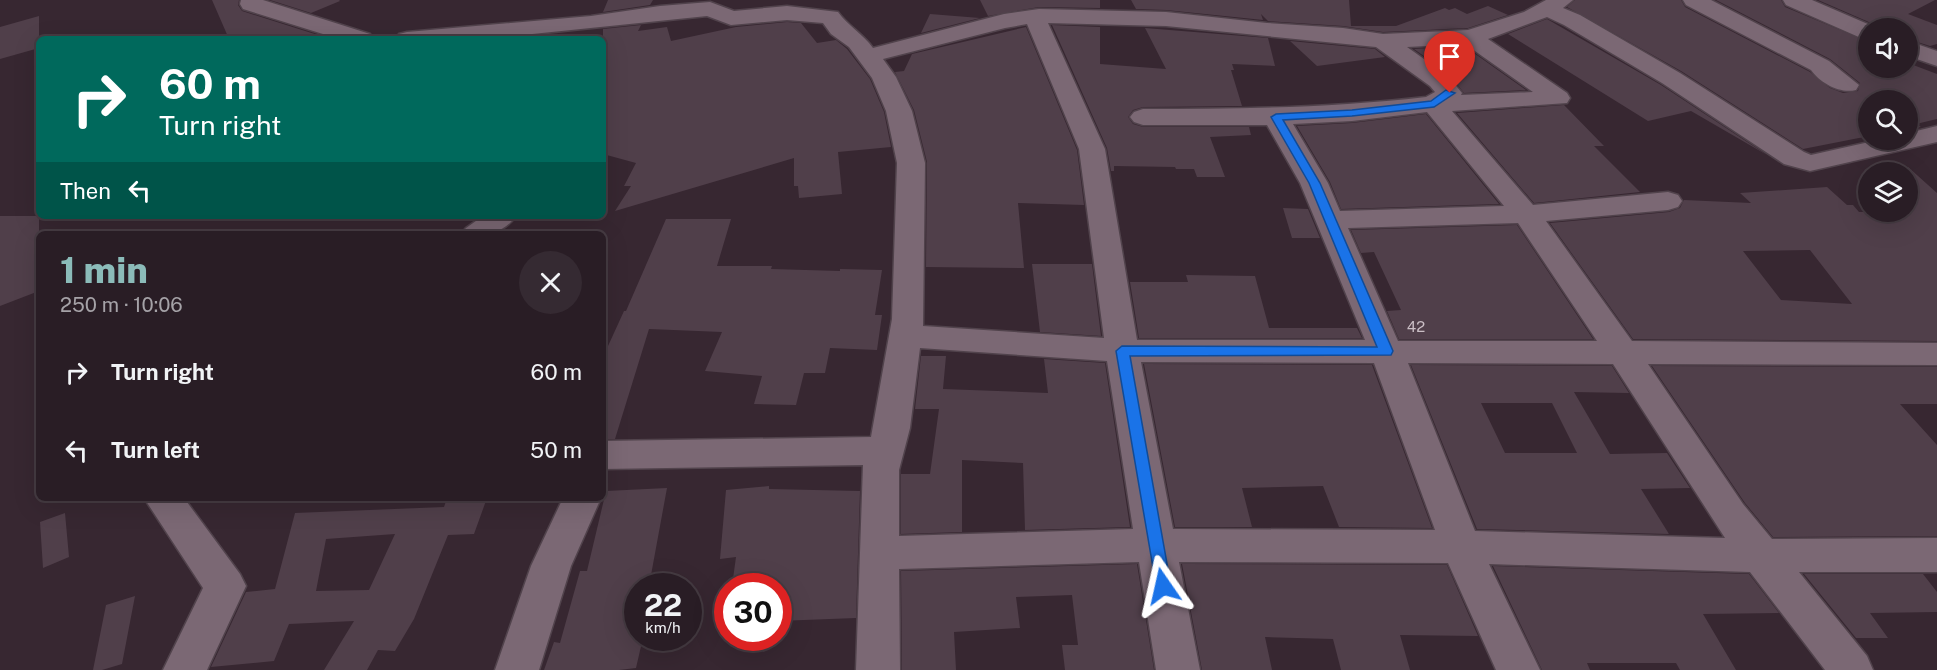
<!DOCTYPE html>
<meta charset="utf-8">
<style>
:root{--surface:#291d25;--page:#352a32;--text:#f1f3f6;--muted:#a5a2a7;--line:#453b42;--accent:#8bbbb9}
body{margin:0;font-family:"Public Sans",sans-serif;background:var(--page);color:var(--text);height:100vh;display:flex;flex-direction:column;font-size:22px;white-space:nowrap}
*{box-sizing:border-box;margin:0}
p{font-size:20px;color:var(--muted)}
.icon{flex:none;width:33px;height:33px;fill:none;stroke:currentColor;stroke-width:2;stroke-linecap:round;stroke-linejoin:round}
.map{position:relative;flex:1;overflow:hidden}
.side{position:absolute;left:36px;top:231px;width:570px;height:270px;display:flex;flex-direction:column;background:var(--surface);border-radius:9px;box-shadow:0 6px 24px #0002,0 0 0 2px var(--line)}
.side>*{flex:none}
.top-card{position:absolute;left:36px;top:36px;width:570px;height:183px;border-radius:9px;box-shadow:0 6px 24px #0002,0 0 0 2px var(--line);background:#00695c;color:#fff;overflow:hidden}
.buttons{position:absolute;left:1858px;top:18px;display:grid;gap:12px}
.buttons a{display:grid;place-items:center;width:60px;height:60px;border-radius:50%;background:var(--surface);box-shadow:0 6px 24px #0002,0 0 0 2px var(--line);font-size:30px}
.speed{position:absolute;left:624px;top:573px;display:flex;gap:12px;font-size:30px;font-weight:700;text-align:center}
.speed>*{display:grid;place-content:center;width:78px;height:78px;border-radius:50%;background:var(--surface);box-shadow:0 6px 24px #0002,0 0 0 2px var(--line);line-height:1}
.speed small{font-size:15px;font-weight:400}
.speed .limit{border:9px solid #d22;background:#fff;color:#111}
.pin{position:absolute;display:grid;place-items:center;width:51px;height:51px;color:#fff;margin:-62px -26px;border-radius:50% 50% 50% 0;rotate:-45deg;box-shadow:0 0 6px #0007}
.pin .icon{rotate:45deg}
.me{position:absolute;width:66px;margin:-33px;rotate:349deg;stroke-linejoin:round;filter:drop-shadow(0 0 4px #0008)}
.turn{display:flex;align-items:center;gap:21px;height:126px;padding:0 24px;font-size:27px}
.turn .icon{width:78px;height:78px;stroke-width:2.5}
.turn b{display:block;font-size:42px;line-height:51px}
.then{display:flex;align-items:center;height:57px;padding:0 24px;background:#0003;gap:12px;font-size:22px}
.round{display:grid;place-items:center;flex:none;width:63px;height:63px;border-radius:32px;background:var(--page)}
.summary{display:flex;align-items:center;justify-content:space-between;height:102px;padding:0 24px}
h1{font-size:36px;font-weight:800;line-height:45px;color:var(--accent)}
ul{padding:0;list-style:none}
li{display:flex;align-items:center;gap:18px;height:78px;padding:0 24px}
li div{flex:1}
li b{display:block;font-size:22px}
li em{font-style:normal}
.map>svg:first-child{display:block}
</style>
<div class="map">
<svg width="1937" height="670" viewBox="0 0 1937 670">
<rect width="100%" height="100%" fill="#372731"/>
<!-- building -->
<path fill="#503f4a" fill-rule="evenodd" d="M212,0H239L238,5L242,11L321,36V39H229Z
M270,0H339L340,1L311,13Z
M608,0H653L650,5L603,12Z
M980,0H1100V8L1039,7L988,16Z
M1131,0H1349L1351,26H1396L1445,8L1449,10L1455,8L1467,14L1488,6L1508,15L1468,28L1383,32L1343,26L1268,21L1261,14L1263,20L1166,10L1136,9Z
M1575,0H1681L1685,7L1810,72L1830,88L1843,93L1858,91L1860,83L1830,59L1716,0H1781L1785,7L1869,42V68H1908V63L1937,74V119L1916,124L1921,127L1908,129V100H1869V136L1803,149L1681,71L1567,7Z
M1818,0H1935L1908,14L1937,25V44L1930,46L1908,39V28H1879L1878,26Z
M930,14L980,18L921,33Z
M39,16V48L0,59V27Z
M1547,19L1661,85L1767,155L1691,111L1648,121L1508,34Z
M787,22L801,23L817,43L836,40L847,49L870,79L884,112L891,147L838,152L842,194L799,198L798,186H794V158L615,211L631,186H624L636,163L603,154V29L641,25L638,31L667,27L671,41L736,27Z
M1052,25L1100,27V64L1166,69L1145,28L1268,38L1275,66L1232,64L1234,70H1231L1242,106L1143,107L1133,110L1128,117L1133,124L1143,127H1249L1251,135L1210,137L1225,177H1197L1194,169H1176L1175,167L1114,166V171H1111L1107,148Z
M1026,27L1077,150L1084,205L1018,203L1024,268L926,267L927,162L914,110L895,72L904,71L912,54Z
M1290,41L1375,49L1385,57L1317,66Z
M1464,46L1526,90L1464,93L1449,74L1414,49Z
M1564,105L1604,146H1594L1640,192L1534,203L1457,113Z
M1426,114L1499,204L1341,209L1330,182L1297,126L1352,123Z
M1908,167L1937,193V341L1633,339L1550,223L1669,212L1680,208L1684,200L1751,203L1740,193L1827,187L1847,205H1853L1859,212H1908ZM1810,250L1852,304L1781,300L1743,251Z
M1283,208L1308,209L1320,238H1292Z
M0,216H39V291L0,306Z
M666,219H731L717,266H772L771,269L840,271V269L882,270L875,315H882L877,350L830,348L825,373H804L796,405L754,404L762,376L705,371L722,332L649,329L615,439H603V357L624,311H626Z
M1517,225L1593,339H1399L1387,311L1401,310L1374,252L1361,253L1351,230Z
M1032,264H1092L1101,336L1040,332Z
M1186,275L1255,276L1269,328H1357L1362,338H1139L1130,282H1188Z
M921,356H946L943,389L1048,393L1044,359L1105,363L1130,527L1025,530L1023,463L962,460V532L901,534V474H930L939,409H915Z
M1144,364L1372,365L1432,528L1339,527L1323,486L1242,488L1252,527H1175Z
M1411,365L1612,366L1629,393L1574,392L1610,454L1667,453L1690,488L1641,489L1669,534L1477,529ZM1481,403H1552L1577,453H1505Z
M1652,366L1937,367V404H1900L1937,445V536L1773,537L1745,503Z
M769,486V489L860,491L856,618L778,621V586H732L736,557L720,559L726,490Z
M667,488L649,586H638V642H642L636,668L619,670H544L554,642L560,643L580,571H587L606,491Z
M447,498H487L474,534L448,535L414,619L395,651L378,650L367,670H324L354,621L289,624L274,661L211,667L246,592L275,589L295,513L444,507ZM395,534L369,590L316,591L326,539Z
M65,513L69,557L43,568L40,522Z
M1137,564L1154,670H1065L1062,645H1078L1072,595L1016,597L1020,628L954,632L956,670H902L901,571Z
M1182,564L1447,565L1478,636L1400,635L1410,670H1341L1333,639L1265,637L1272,670H1202Z
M1493,566L1749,574L1779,613L1703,614L1736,670H1680L1676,663H1587L1590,670H1542Z
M1804,574H1923L1937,592V612L1870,613L1888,638H1856Z
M135,596L122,664L102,670H93L106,605Z"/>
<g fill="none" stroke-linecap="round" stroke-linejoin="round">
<!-- minor casing -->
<g stroke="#51434c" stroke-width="3">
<path id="minor" d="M241,0H263L370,34L373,39H339L243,9L240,4Z
M1546,0H1573L1563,8L1580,15L1680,73L1804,152L1811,155L1878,140H1908V133L1937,126V142L1810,171L1784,164L1662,83L1564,25L1547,17L1488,39L1567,93L1570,98L1567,103L1452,111L1533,205L1668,192L1678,195L1682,201L1678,207L1668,210L1546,221L1632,341L1937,343V365L1648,364L1743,504L1772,539L1937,538V572H1799L1867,656L1873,670H1825L1750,572L1489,564L1540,670H1496L1448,563L1179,562L1200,670H1156L1139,562L899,569L900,670H856L863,465L603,469V441L871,437L892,319L897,163L886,111L872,78L849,47L831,34L823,23L787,20L731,25L707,16L485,39H396L399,34L407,32L591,16L660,6L710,2L734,11L787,6L838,12C848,26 863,34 873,48L1004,14L1039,9L1166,12L1267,23L1343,28L1383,34L1468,30L1524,12ZM1048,23L1166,26L1376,47L1430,86L1435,92L1426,97C1330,108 1239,109 1143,109L1134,112L1130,117L1134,122L1143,125H1267L1300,183L1365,340H1137L1105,149ZM1027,24L1079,149L1104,338L923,326L925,163L912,111L896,77L883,59L1005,28ZM1465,44L1533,92L1461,95L1462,93L1448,76L1407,47ZM1427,112L1504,206L1340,211L1328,183L1293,124L1352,121ZM1518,223L1597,341H1398L1348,228ZM920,348L1107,361L1133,529L899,536V470L910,428ZM1141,362L1374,363L1435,530L1173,529ZM1408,363L1613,364L1725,538L1475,531Z
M1683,0H1711L1829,61L1859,85L1856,90C1840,94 1820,83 1811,70L1686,5Z
M1783,0H1812L1877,28H1869V40L1861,38L1786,5Z
M1908,41L1937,51V66L1908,56Z
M483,216H516C502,236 483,234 461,234L466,228Z
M144,498H184L240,574L246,586L207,670H163L203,588Z
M563,498H601L571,566L539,670H495L531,566Z"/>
</g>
<!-- minor -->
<use href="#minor" fill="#7b6874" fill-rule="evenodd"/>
</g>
<!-- route -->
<path fill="#1a73e8" stroke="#114b97" stroke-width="1.5" d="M1446,90L1455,93L1434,107L1352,116L1283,120L1320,183L1393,351L1391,355L1130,356L1171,586L1169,591L1163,594L1157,591L1116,351L1122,346L1377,347L1309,183L1271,117L1276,114L1352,110L1431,101Z"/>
<g text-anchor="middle" stroke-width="4.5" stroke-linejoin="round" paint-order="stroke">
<!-- number labels -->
<g font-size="15" fill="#cabec5">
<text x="1416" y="332">42</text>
</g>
</g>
</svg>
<div class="buttons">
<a><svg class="icon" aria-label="sound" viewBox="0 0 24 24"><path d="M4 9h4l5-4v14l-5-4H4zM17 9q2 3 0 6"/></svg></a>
<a><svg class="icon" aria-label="search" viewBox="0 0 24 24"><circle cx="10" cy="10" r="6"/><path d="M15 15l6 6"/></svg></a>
<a><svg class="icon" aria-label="layers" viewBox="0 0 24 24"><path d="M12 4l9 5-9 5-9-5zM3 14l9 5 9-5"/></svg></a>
</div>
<div class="speed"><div>22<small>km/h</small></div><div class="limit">30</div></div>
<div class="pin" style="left:1450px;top:93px;background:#d93025"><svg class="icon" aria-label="arrive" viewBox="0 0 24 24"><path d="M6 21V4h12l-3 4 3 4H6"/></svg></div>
<svg class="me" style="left:1163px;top:586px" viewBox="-20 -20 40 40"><path d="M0-17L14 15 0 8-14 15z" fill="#1a73e8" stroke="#fff" stroke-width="4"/></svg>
<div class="top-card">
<div class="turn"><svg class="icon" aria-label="right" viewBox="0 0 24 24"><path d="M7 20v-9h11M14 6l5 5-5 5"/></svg><div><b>60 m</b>Turn right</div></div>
<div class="then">Then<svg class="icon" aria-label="left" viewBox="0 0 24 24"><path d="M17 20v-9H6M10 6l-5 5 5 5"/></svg></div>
</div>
<section class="side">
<div class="summary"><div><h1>1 min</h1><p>250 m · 10:06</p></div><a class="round"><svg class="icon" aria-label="close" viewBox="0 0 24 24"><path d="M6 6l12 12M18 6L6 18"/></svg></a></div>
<ul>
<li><svg class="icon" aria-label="right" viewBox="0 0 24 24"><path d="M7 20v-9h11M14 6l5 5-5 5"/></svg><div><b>Turn right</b></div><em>60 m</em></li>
<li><svg class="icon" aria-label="left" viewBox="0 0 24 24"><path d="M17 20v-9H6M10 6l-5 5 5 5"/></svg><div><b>Turn left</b></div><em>50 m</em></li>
</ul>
</section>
</div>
